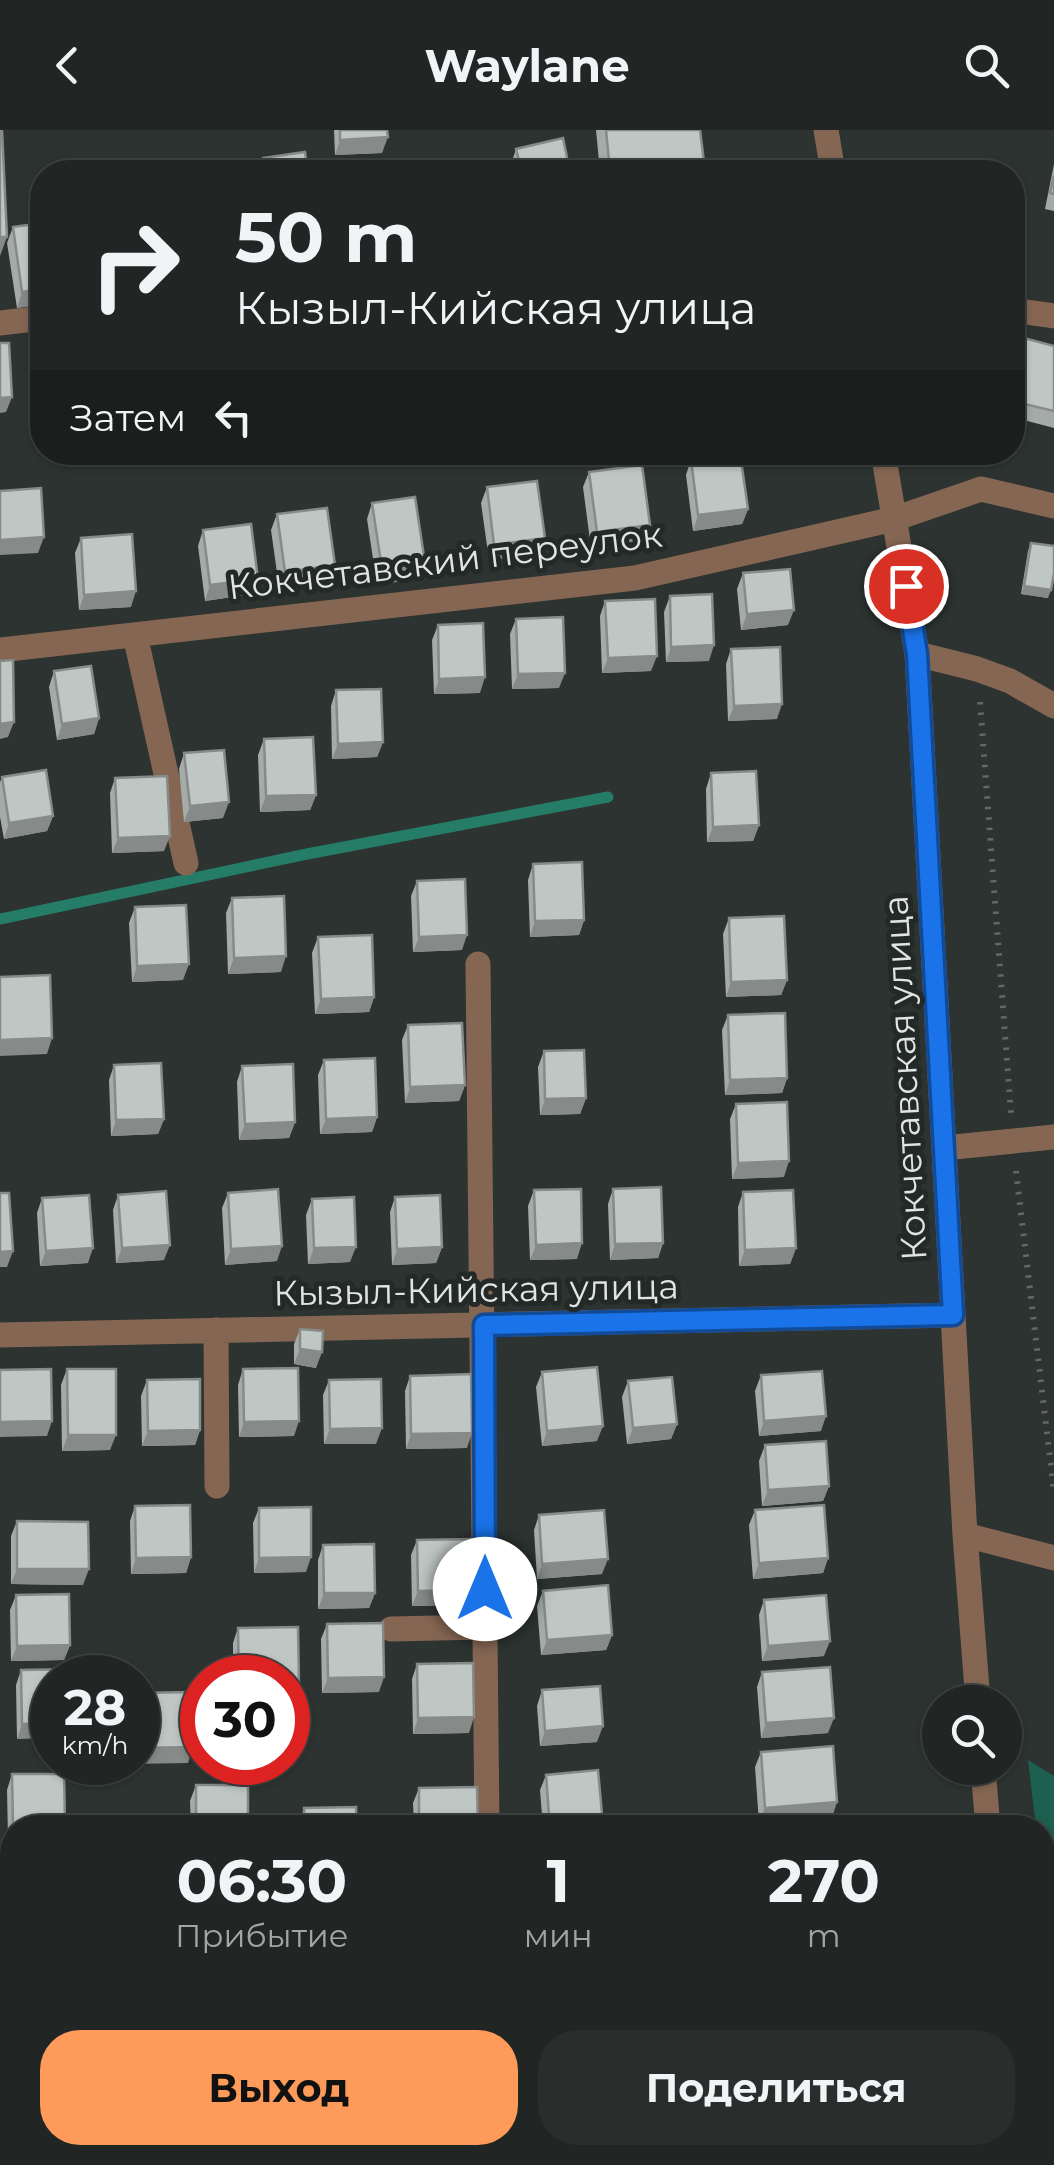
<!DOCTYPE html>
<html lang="ru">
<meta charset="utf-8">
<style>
:root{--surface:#212624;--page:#292e2c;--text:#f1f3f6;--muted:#a2a5a6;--line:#3e4341;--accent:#ff9b5a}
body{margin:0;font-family:Montserrat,sans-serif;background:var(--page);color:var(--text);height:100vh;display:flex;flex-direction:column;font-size:38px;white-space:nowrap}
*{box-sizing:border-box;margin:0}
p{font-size:32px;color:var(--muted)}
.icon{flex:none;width:55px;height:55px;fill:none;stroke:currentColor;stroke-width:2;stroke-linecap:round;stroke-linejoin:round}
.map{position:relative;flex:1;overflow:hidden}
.panel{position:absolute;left:0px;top:1685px;width:1055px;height:350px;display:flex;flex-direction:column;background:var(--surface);border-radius:40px 40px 0 0;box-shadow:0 2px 8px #0004,0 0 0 2px var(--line)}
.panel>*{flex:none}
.top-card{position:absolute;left:30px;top:30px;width:995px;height:305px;border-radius:40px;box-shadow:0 2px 8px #0004,0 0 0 2px var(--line);background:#212624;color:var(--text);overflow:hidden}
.fabs{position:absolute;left:922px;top:1555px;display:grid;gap:20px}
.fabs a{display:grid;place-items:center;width:100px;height:100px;border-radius:50%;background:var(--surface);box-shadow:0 2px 8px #0004,0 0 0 2px var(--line);font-size:50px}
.speed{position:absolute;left:30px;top:1525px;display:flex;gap:20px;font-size:50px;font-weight:700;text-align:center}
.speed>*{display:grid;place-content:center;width:130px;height:130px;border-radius:50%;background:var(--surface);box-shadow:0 2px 8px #0004,0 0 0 2px var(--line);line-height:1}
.speed small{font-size:25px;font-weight:400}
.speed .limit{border:15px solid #d22;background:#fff;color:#111}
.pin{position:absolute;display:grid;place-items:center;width:85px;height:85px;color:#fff;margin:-42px;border:5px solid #fff;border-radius:50%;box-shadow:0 2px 10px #0007}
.me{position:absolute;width:110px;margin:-55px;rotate:0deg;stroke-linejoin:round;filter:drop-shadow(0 0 8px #0008)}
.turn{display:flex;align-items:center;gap:35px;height:210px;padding:0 40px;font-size:45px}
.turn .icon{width:130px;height:130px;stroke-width:2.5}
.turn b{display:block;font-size:70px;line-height:85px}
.then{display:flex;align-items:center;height:95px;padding:0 40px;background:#0003;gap:20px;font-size:38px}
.eta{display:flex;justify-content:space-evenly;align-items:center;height:170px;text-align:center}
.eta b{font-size:60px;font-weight:700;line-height:70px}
.cta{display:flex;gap:20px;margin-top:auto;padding:20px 40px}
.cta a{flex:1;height:115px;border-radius:40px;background:var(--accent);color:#111;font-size:40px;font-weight:700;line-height:115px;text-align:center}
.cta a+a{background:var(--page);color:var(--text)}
header{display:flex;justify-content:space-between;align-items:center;height:130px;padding:0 40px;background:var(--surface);font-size:45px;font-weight:700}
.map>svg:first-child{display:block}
</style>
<header><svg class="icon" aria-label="back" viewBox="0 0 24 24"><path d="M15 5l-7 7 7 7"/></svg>Waylane<svg class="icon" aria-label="search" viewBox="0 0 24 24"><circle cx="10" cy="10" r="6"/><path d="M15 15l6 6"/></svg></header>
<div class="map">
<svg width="1054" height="2035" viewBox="0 0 1054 2035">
<rect width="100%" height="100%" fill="#2c3330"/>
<!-- green -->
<path fill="#1d604f" d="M1028,1630L1054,1646V1838L1043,1747L1042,1698L1036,1697Z"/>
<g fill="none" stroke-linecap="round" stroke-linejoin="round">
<!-- stream -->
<path stroke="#267d67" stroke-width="11" d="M0,789L307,724L608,667"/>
<!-- path -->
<path stroke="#626866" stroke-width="6" stroke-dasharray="2.5 8" stroke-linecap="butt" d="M980,572L1011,984
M1016,1041L1054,1362"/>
<!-- minor -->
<path stroke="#856653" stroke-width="25" d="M826,0L833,42
M1012,180L1054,186
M0,193L42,188
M883,322L917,524L965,1405L978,1572
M135,505L186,733
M0,520L635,448L894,389L981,359L1054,376
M917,524L977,539L1010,551L1054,576
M478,834L487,1698
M944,1018L1054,1007
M216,1200L217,1356
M0,1205L953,1185
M965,1405L1054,1428
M391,1499L486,1497
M983,1638L988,1698
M0,1954L12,1953
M490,2022L491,2035
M1013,2022L1014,2035"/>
</g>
<!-- wall -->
<path fill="#a4aba9" d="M334,0H387L382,23L335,25Z
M596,0H700V42H600Z
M516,19L570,42H513L511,34Z
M263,28L308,42H258Z
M1054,34V81L1045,79Z
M42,93V174L17,178L7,113L13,97Z
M1016,206L1054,216V298L1012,287V215Z
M691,329L748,379L742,394L693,401L686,345Z
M589,342L644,410L591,418L583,357Z
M487,357L545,408L539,424L489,430L481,373Z
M372,373L425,433L420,448L377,455L367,389Z
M277,384L329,451L279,457L271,400Z
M203,400L252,464L205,471L198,416Z
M81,408L131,477L79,480L75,423Z
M1031,413L1048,468L1021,464L1028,421Z
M743,443L788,495L741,500L737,459Z
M670,466L709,531L666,532L664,482Z
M605,471L651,541L602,543L600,486Z
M516,489L559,558L512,559L510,504Z
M438,495L480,563L434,564L432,510Z
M731,519L777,589L728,591L726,534Z
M54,541L99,588L94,604L57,610L49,557Z
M336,560L383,612L377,627L332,629L331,576Z
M264,609L316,665L310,680L260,682L258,625Z
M184,623L223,688L184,692L179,639Z
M711,643L759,695L753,711L707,712L706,659Z
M2,647L53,686L47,701L4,709L0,687V652Z
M115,648L164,721L112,723L110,663Z
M533,734L584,790L579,805L530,807L528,750Z
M417,751L462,820L413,822L411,766Z
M232,768L281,842L228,844L226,783Z
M135,777L183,850L132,852L129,793Z
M729,788L787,850L781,865L726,867L723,804Z
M318,807L374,867L369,882L315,884L312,823Z
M728,885L787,948L782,963L725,965L722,900Z
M408,895L465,955L459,971L405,973L402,910Z
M544,921L586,968L580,984L540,985L538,937Z
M324,930L377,987L372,1002L320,1004L318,945Z
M114,935L164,989L158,1004L111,1006L109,950Z
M242,936L295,992L289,1008L239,1010L237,952Z
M736,974L784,1047L732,1049L730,989Z
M613,1059L663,1113L658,1128L610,1130L608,1074Z
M534,1060L577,1129L530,1130L528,1076Z
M743,1062L796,1118L790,1134L739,1136L738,1077Z
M228,1063L277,1131L225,1135L222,1078Z
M118,1065L164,1130L116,1133L113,1080Z
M395,1067L442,1117L436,1133L392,1135L390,1082Z
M42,1068L88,1133L40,1136L37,1083Z
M312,1069L350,1132L308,1134L306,1085Z
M300,1199L316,1238L294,1234V1214Z
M67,1239L110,1320L62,1321L61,1255Z
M243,1239L294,1306L239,1307L238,1255Z
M542,1242L597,1311L542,1316L536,1257Z
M761,1245L821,1301L759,1306L755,1261Z
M410,1246L467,1318L406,1319L405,1261Z
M147,1250L200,1300L195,1315L142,1316L141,1266Z
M329,1250L376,1314H324L323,1265Z
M628,1251L677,1294L671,1309L627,1314L622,1267Z
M765,1315L829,1356L823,1371L762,1376L759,1331Z
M135,1376L191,1427L186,1443L131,1444L130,1391Z
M259,1378L306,1442L254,1443L253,1393Z
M755,1380L828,1428L823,1443L753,1449L749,1395Z
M539,1385L602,1444L537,1449L534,1400Z
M17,1391L83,1455L11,1454V1406Z
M417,1410L472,1460L466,1475L412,1476L411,1425Z
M323,1415L375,1463L369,1478L318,1479V1430Z
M543,1461L612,1505L606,1520L541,1525L537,1476Z
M16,1465L70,1515L64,1530L11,1531L10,1480Z
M764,1470L824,1526L762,1531L759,1485Z
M327,1494L379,1562L322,1563L321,1509Z
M238,1498L299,1554L293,1570H288V1548H233V1513Z
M417,1534L469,1603L413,1604L412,1549Z
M78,1539L17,1609L16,1555L21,1540Z
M762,1542L828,1603L761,1608L757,1557Z
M542,1560L597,1612L540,1616L537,1576Z
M761,1622L832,1688L759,1693L755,1637Z
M12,1644H64L12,1698V1709H8L7,1660Z
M546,1645L602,1698H543L540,1660Z
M196,1655L248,1698H191L190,1671Z
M419,1658L478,1698H414L413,1673Z
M304,1678L357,1698H299V1693Z
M120,2022H205L206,2035H121Z
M267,2022H343V2035H264Z
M394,2022H470V2035H391Z
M841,2022H903L898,2035H842Z"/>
<!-- shaded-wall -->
<path fill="#868b89" d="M388,7L382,23L335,25L340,10Z
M704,32L700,42H610V41Z
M0,107H7L0,126Z
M42,159V174L17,178L22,162Z
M12,267L6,282L0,283V268Z
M240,322H301L238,328Z
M748,379L742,394L693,401L698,385Z
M650,395L644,410L591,418L597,402Z
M44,407L38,423L0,425V410Z
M545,408L539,424L489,430L494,415Z
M425,433L420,448L377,455L382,439Z
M335,435L329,451L279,457L285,442Z
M258,449L252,464L205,471L210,455Z
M1024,456L1051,460L1048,468L1021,464Z
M136,461L131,477L79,480L84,465Z
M794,480L788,495L741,500L747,484Z
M714,515L709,531L666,532L671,517Z
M657,526L651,541L602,543L608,528Z
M565,543L559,558L512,559L518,544Z
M485,547L480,563L434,564L439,549Z
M782,574L777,589L728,591L734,576Z
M99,588L94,604L57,610L62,594Z
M14,592L8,607L0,609V594Z
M383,612L377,627L332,629L338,614Z
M316,665L310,680L260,682L266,666Z
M229,672L223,688L184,692L190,676Z
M53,686L47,701L4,709L9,693Z
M759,695L753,711L707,712L713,697Z
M170,706L164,721L112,723L118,708Z
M584,790L579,805L530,807L535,791Z
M467,805L462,820L413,822L419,807Z
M286,826L281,842L228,844L234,828Z
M189,834L183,850L132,852L137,836Z
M787,850L781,865L726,867L731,852Z
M374,867L369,882L315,884L321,869Z
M52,908L47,924L0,926V910Z
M787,948L782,963L725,965L730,950Z
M465,955L459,971L405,973L410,957Z
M586,968L580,984L540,985L545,969Z
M377,987L372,1002L320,1004L326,989Z
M164,989L158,1004L111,1006L116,990Z
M295,992L289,1008L239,1010L245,994Z
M789,1031L784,1047L732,1049L738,1033Z
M582,1113L577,1129L530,1130L536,1115Z
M663,1113L658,1128L610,1130L615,1114Z
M170,1115L164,1130L116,1133L122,1118Z
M282,1116L277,1131L225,1135L231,1119Z
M356,1117L350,1132L308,1134L314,1118Z
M442,1117L436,1133L392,1135L397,1119Z
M93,1118L88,1133L40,1136L46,1121Z
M796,1118L790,1134L739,1136L745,1120Z
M13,1121L7,1137H0V1122Z
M300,1219L322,1222L316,1238L294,1234Z
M826,1286L821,1301L759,1306L764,1291Z
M52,1291L47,1306L0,1307V1292Z
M299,1291L294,1306L239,1307L244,1292Z
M677,1294L671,1309L627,1314L633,1298Z
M603,1296L597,1311L542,1316L547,1301Z
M382,1298L376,1314H324L330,1299Z
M200,1300L195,1315L142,1316L148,1301Z
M472,1303L467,1318L406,1319L411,1304Z
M68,1305H116L110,1320L62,1321Z
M829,1356L823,1371L762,1376L768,1360Z
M191,1427L186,1443L131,1444L136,1428Z
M311,1427L306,1442L254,1443L259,1428Z
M828,1428L823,1443L753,1449L759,1433Z
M608,1429L602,1444L537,1449L542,1434Z
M17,1439H89L83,1455L11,1454Z
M472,1460L466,1475L412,1476L418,1461Z
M324,1463H375L369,1478L318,1479Z
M612,1505L606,1520L541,1525L547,1510Z
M830,1511L824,1526L762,1531L768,1516Z
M70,1515L64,1530L11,1531L17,1516Z
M384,1547L379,1562L322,1563L328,1548Z
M288,1554H299L293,1570H288Z
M474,1587L469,1603L413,1604L418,1588Z
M834,1588L828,1603L761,1608L766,1593Z
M52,1593V1608L17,1609L22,1594Z
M603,1596L597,1612L540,1616L545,1601Z
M193,1617L188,1633L130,1634L138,1632V1618Z
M837,1672L832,1688L759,1693L765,1678Z
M65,1692L63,1698H12V1709H8L13,1693Z
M0,1895H12V1910L0,1911Z
M903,2023L898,2035H847L849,2028Z"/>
<!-- building -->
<path fill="#bfc7c4" stroke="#868b89" stroke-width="2.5" d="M0,0H2L7,107H0Z
M340,0H387L388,7L340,10Z
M606,0H700L704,32L610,41Z
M563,8L570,42H522L516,19Z
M305,22L308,42H265L263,28Z
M465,38L466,42H412V41Z
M1054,46V64L1050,63Z
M42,93V159L22,162L13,97Z
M1016,206L1054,216V281L1012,271V220Z
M0,213H9L12,267L0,268Z
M740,323L748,379L698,385L691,329Z
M642,335L650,395L597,402L589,342Z
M537,351L545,408L494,415L487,357Z
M41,358L44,407L0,410V361Z
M415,367L425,433L382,439L372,373Z
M327,378L335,435L285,442L277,384Z
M251,394L258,449L210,455L203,400Z
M132,404L136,461L84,465L81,408Z
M1031,413L1054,416V443L1051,460L1024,456Z
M790,439L794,480L747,484L743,443Z
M712,464L714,515L671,517L670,466Z
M655,469L657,526L608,528L605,471Z
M563,487L565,543L518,544L516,489Z
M483,493L485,547L439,549L438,495Z
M780,517L782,574L734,576L731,519Z
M13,530L14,592L0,594V531Z
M91,536L99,588L62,594L54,541Z
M381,559L383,612L338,614L336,560Z
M313,607L316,665L266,666L264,609Z
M224,620L229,672L190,676L184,623Z
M46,640L53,686L9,693L2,647Z
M756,641L759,695L713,697L711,643Z
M167,646L170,706L118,708L115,648Z
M582,732L584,790L535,791L533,734Z
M465,749L467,805L419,807L417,751Z
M284,766L286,826L234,828L232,768Z
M186,775L189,834L137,836L135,777Z
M784,786L787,850L731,852L729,788Z
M372,805L374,867L321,869L318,807Z
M50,845L52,908L0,910V847Z
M785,883L787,948L730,950L728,885Z
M462,893L465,955L410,957L408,895Z
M584,920L586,968L545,969L544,921Z
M375,928L377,987L326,989L324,930Z
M161,933L164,989L116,990L114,935Z
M293,934L295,992L245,994L242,936Z
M787,972L789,1031L738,1033L736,974Z
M661,1057L663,1113L615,1114L613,1059Z
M278,1059L282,1116L231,1119L228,1063Z
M581,1059L582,1113L536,1115L534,1060Z
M793,1060L796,1118L745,1120L743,1062Z
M166,1061L170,1115L122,1118L118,1065Z
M0,1063H9L13,1121L0,1122Z
M89,1065L93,1118L46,1121L42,1068Z
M440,1065L442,1117L397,1119L395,1067Z
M354,1067L356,1117L314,1118L312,1069Z
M300,1199L323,1201L322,1222L300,1219Z
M597,1237L603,1296L547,1301L542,1242Z
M298,1238L299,1291L244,1292L243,1239Z
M51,1239L52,1291L0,1292V1240Z
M67,1239H116V1305H68Z
M822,1241L826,1286L764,1291L761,1245Z
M471,1244L472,1303L411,1304L410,1246Z
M672,1247L677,1294L633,1298L628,1251Z
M200,1249V1300L148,1301L147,1250Z
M381,1249L382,1298L330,1299L329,1250Z
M826,1311L829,1356L768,1360L765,1315Z
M190,1375L191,1427L136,1428L135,1376Z
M824,1375L828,1428L759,1433L755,1380Z
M311,1377V1427L259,1428V1378Z
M604,1380L608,1429L542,1434L539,1385Z
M17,1391L88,1392L89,1439H17Z
M471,1409L472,1460L418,1461L417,1410Z
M374,1414L375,1463H324L323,1415Z
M608,1455L612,1505L547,1510L543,1461Z
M69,1464L70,1515L17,1516L16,1465Z
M826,1465L830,1511L768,1516L764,1470Z
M383,1493L384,1547L328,1548L327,1494Z
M298,1497L299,1554H288V1548H239L238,1498Z
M473,1533L474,1587L418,1588L417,1534Z
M830,1537L834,1588L766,1593L762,1542Z
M78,1539V1548H52V1593L22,1594L21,1540Z
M600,1556L603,1596L545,1601L542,1560Z
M192,1562L193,1617L138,1618V1563Z
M833,1616L837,1672L765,1678L761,1622Z
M598,1640L603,1695L583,1698H550L546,1645Z
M12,1644H64L65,1692L13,1693Z
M196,1655H248V1698H196Z
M477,1657L478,1698H419V1658Z
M356,1677L357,1698H305L304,1678Z
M0,1839H12V1895H0Z
M0,1996H12V2022H68L69,2035H0Z
M129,2022H205L206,2035H130Z
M269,2022H343V2035H270Z
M397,2022H470V2035H398Z
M848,2022H903V2023L849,2028Z"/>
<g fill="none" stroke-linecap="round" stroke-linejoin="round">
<!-- route casing -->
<g stroke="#114b97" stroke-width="25">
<path id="route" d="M485,1459L484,1195L953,1185L917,524L906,456"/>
</g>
<!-- route -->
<use href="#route" stroke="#1a73e8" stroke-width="18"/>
</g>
<g text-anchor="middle" stroke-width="10" stroke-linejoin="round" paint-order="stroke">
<!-- street labels -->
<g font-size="35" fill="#e0e4e2" stroke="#232927">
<text transform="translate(445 431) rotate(-7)" y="12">Кокчетавский переулок</text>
<text transform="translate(905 948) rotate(-93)" y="12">Кокчетавская улица</text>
<text transform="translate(476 1160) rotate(-1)" y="12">Кызыл-Кийская улица</text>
</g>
</g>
</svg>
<div class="fabs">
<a><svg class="icon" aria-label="search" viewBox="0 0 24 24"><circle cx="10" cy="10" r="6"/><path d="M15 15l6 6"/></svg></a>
</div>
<div class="speed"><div>28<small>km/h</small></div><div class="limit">30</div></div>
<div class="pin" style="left:906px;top:456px;background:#d93025"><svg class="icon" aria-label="arrive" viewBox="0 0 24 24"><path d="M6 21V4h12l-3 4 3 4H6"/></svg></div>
<svg class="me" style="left:485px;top:1459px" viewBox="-20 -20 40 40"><circle r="19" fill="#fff"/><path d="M0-13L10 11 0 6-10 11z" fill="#1a73e8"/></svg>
<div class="top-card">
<div class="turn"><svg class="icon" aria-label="right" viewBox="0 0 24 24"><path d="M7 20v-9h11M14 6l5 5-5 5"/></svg><div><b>50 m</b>Кызыл-Кийская улица</div></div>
<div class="then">Затем<svg class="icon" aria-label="left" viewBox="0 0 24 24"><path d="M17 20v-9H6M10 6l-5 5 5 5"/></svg></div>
</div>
<section class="panel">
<div class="eta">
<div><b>06:30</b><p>Прибытие</p></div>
<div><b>1</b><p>мин</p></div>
<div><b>270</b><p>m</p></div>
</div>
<div class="cta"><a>Выход</a><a>Поделиться</a></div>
</section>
</div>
